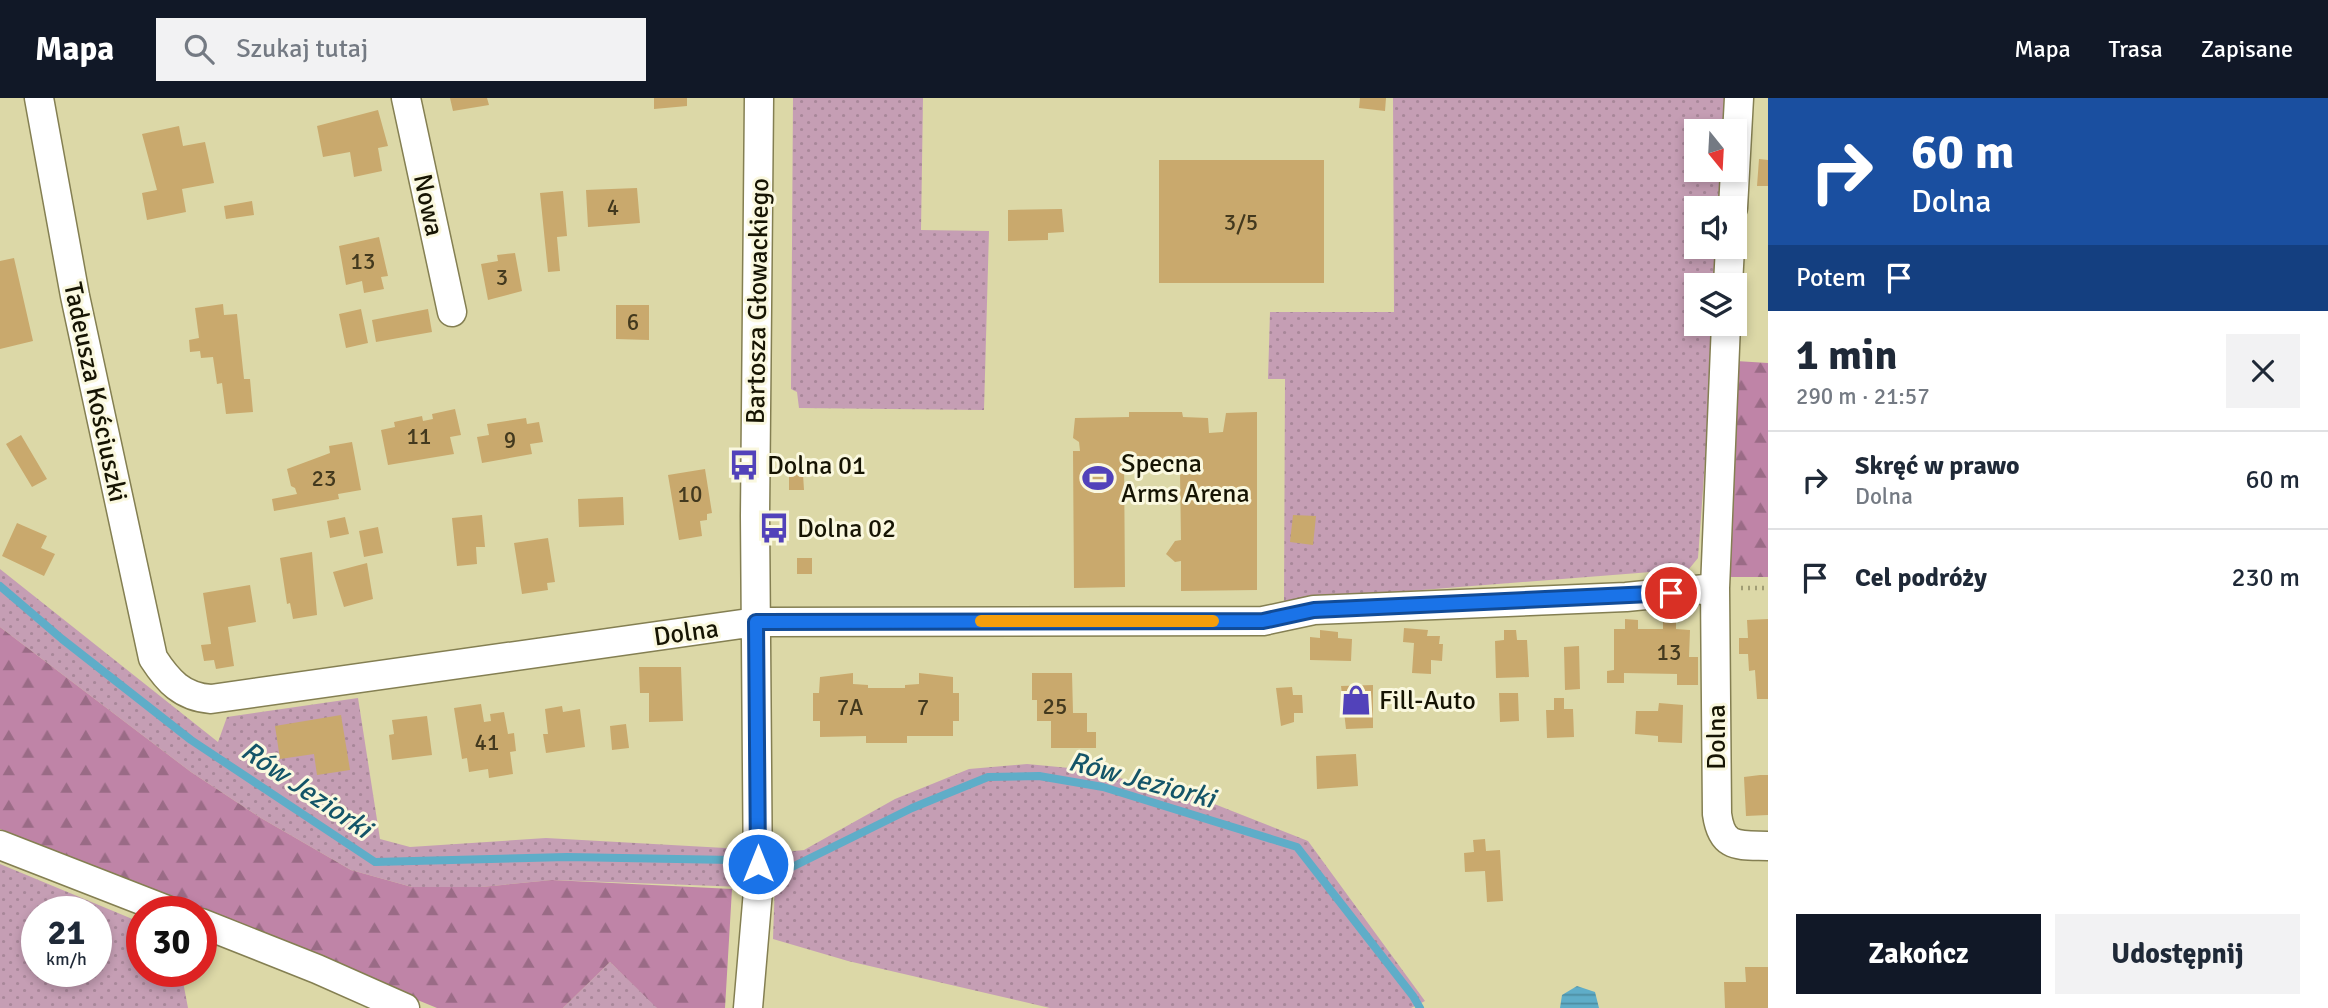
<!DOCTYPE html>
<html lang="pl">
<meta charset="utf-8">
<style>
:root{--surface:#fff;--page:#f2f2f3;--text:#1f2937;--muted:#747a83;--line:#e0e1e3;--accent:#111827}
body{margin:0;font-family:Signika,sans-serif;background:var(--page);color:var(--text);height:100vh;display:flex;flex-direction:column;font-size:26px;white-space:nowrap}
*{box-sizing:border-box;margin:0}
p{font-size:23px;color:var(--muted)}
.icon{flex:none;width:38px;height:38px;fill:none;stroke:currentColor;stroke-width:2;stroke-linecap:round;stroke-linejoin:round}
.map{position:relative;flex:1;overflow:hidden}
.side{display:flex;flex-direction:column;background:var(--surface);width:560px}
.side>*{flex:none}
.top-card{background:#1a4fa0;color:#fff;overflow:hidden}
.needle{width:46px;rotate:162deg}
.fabs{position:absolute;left:1684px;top:21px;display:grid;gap:14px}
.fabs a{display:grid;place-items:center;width:63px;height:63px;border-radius:0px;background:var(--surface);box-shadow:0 4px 10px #0003;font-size:35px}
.speed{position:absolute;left:21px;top:798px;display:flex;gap:14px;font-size:35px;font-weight:700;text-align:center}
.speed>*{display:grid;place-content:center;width:91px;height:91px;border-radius:50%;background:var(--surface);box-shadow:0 4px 10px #0003;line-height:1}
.speed small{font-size:18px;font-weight:400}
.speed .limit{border:10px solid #d22;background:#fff;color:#111}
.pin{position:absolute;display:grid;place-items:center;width:60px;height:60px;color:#fff;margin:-30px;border:4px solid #fff;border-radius:50%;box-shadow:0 2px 7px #0007}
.me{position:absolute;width:77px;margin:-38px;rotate:0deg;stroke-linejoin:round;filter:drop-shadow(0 0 5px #0008)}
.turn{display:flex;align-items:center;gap:24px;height:147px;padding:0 28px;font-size:32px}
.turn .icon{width:91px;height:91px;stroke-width:2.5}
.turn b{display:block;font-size:49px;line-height:60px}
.then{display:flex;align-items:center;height:66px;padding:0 28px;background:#0003;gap:14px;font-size:26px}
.round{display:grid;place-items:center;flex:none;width:74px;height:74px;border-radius:0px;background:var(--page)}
.head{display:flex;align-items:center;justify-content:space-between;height:119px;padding:0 28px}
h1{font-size:42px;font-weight:800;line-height:52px}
.action{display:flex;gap:14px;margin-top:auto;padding:14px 28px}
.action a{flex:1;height:80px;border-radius:0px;background:var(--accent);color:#fff;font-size:28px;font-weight:800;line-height:80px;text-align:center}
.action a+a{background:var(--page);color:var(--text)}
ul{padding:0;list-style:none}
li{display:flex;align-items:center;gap:21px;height:98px;padding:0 28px;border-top:2px solid var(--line)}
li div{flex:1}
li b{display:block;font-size:26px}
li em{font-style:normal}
header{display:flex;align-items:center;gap:42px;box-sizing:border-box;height:98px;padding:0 35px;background:var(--accent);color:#fff}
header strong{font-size:33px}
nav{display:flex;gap:38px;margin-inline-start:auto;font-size:24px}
.search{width:490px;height:63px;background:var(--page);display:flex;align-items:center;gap:18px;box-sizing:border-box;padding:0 24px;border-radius:0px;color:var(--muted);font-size:26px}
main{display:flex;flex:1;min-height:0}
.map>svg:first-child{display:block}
</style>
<header>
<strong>Mapa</strong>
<div class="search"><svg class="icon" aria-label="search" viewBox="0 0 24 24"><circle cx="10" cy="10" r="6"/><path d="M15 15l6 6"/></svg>Szukaj tutaj</div>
<nav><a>Mapa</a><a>Trasa</a><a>Zapisane</a></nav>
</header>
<main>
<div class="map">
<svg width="1768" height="910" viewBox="0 0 1768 910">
<defs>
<pattern id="green-dots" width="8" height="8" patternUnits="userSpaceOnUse" patternTransform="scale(1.75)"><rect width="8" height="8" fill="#c59eb4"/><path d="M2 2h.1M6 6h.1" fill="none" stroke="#a88799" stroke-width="1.8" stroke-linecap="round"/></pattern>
<pattern id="forest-firs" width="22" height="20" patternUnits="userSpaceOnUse" patternTransform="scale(1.75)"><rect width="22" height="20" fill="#bf84a7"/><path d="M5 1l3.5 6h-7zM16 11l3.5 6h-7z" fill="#9a6b86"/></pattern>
<pattern id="water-rules" width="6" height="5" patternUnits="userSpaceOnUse" patternTransform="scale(1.75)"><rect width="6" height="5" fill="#5fadc8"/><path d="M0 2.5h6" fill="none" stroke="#4d8ca0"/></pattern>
</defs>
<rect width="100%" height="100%" fill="#dcd8a7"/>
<!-- green -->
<path fill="url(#green-dots)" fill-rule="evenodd" d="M793,0H923L921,132L989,133L984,312L799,310L797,294L791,291Z
M1393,0H1731L1728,33H1696V72H1726L1723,110H1696V149H1720L1717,187H1696V226H1715L1698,460L1689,471L1307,501L1284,508L1285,281H1268L1270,214H1394Z
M0,471L218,644L227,619L358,600L380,741L410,749L546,740L743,751L744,789L552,782L481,789H412L351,772L261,720L191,674L0,529Z
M1027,666L1080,671L1189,696L1308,743L1425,903L1411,910H1050L848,863L773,841L776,755L804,752L895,701L969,671Z
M0,766L142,825V873H181L188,910H0ZM37,814H96V873H37Z
M610,864L656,908L657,910H563Z"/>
<!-- forest -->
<path fill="url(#forest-firs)" d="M1736,263L1768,265V479H1727Z
M0,529L191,674L261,720L351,772L412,789H481L552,782L732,791L725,910H657L610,864L563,910H437L0,731Z"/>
<!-- water -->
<path fill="url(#water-rules)" d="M1577,888L1595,894L1599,910H1560L1562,897Z"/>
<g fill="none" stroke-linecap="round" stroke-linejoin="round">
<!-- stream -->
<path stroke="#5fadc8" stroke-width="8" d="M0,488L62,541L191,642L375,764L567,759L732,762
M790,770L912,710L988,679L1039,678L1103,689L1297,749L1413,898L1420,910"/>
</g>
<!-- building -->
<path fill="#c9a96d" d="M450,0H487L489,7L453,13Z
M654,0H687V8L654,11Z
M1360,0H1386L1385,13L1359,10Z
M378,12L388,48L378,50L382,73L354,79L350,54L323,59L317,28Z
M179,28L183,48L205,44L214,85L182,91L186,114L147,122L142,95L157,92L142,36Z
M1759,61L1768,62V88H1757Z
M1159,62H1324V185H1159Z
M637,90L640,125L588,129L586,92Z
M563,93L567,138L557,139L560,173L548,174L540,95Z
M252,103L254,117L226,121L224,108Z
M1062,111L1064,134L1048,135V142L1008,143V112Z
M379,139L388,178L381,179L384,191L364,195L362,183L346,187L339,148Z
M515,155L522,193L488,202L481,166L498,163L497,157Z
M14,160L33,243L0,251V163Z
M223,206L224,217L237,216L244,281H250L253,314L226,316L222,285L217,286L213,259L201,260L200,253L190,254L189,242L199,240L195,210Z
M616,207H649V242L616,241Z
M361,211L368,245L346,250L339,216Z
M428,211L432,234L376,244L372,222Z
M455,311L461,337L450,339L454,356L388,367L381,332L395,329L394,324L422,318L423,323L433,321L432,316Z
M1129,314H1182L1183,319L1208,320L1209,335L1223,334L1226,315L1257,314V492L1181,493V463L1175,464L1166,456L1175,443L1181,442L1180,374H1140L1135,368L1134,356H1124L1125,489L1074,490L1073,353H1080L1079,344L1073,340L1075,320L1129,319Z
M526,320L527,326L539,324L543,344L530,346L532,356L482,365L477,339L489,337L487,326Z
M21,337L47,381L32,389L6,346Z
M352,344L361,392L338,396L339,401L274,413L272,401L297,396L295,390L291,388L287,371L330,355L329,348Z
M705,371L712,415L707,416V422L700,423L702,438L679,442L668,377Z
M789,376H803L804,392H789Z
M623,399L624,427L579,429L578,401Z
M482,417L485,449H476L477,466L457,468L452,420Z
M1293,417L1316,418L1313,447L1290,444Z
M345,419L349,436L330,440L327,423Z
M17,425L47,438L41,450L55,456L44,478L2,458Z
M378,429L383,455L364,459L359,433Z
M548,440L555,484L547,485L548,492L522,496L514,445Z
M312,454L317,517L293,521L290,505L287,506L280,460Z
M797,460H812V476H797Z
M367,465L373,501L344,509L333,474Z
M250,487L256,524L228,529L234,568L216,571L214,562L204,563L201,547L211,546L203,495Z
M1625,521L1638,522V531H1663V523H1676V531L1690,532L1689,559H1698V587H1677V576L1624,575V585H1607V573L1614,572V531H1625Z
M1768,521V601H1757L1755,572L1749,573L1748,556H1739V540H1748L1747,522Z
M1404,530L1428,532L1427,538H1440L1439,546H1443L1442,563L1431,562V576L1412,575L1414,545L1403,544Z
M1320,532L1338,534V540L1352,541L1351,563L1310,562V539L1320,540Z
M1504,532H1516L1517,542H1527L1529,579L1496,580L1495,543L1504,542Z
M1579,548L1580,591L1565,592L1564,549Z
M639,569H681L683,623L649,624V595H640Z
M853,575V586L868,587V590H905V587L919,586V575L953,579V595H959V623H953V638H907V645H866V638L820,639V623H813V595H819L820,579Z
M1032,575H1072L1073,615H1087V634H1096V650H1051V623H1037V602H1032Z
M1373,587V630L1346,631L1341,588Z
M1292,589L1293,597H1302L1303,615H1294V624L1281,628L1276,590Z
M1499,595H1518L1519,623L1500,624Z
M1554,600H1564V611H1573L1574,639L1547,640L1546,612H1554Z
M1659,605L1683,607L1682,645L1658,644V638L1635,636L1636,613H1658Z
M481,606L484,624L491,623L490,616L504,614L508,636L514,635L516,653L510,654L513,676L489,680L488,671L469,674L467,660L462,661L454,610Z
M562,608L563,614L580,611L585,649L546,655L543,636H548L545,611Z
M341,617L350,672L317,677L314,656L280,661L275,628Z
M427,618L432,657L392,662L389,637L394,636L392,622Z
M626,626L629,650L612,652L610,628Z
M1356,656L1358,688L1317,691L1316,658Z
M1760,677H1768V717L1746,718L1744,679Z
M1485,741L1486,753L1500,752L1503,803L1487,804L1485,773L1465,774L1464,755L1474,754L1473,742Z
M1745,869H1768V910H1725L1724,884H1746Z"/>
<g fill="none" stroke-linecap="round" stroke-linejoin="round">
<!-- minor casing -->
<g stroke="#847f52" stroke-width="31">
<path id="minor" d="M39,0L75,198L153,560C168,583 182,599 211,601L756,524L1263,523L1314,512L1626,499L1715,490
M406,0L452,214
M1733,110L1739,0
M1728,187L1730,149
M1726,226L1715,490L1717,716C1722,751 1738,747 1768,748
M0,747L172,814
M201,825L317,871L405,910
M748,910L758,793L755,418L759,0"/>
</g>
<!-- path -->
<path stroke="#a09d75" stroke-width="4.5" stroke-dasharray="2 5" stroke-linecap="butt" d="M1741,490H1768"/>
<!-- minor -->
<use href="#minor" stroke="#fff" stroke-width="28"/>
</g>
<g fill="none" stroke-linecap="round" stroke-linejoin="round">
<!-- route casing -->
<g stroke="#114b97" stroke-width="18">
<path id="route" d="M758,766L756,524L1263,523L1314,512L1671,495"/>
</g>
<!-- route -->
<use href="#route" stroke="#1a73e8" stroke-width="12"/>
<!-- slow -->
<path stroke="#f59e0b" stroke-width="12" d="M981,523H1213"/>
</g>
<!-- icons -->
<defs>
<g id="bus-bare" transform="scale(2.415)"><path d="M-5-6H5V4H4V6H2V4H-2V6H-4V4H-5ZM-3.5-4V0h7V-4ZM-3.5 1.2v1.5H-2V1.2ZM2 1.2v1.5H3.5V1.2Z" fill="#5242ba" stroke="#faf8df" stroke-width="2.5" paint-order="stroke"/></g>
<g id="stadium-bare" transform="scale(2.415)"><path d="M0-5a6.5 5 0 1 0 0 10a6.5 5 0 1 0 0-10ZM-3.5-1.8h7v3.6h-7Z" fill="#5242ba" stroke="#faf8df" stroke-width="2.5" paint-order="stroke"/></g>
<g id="shop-bare" transform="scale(2.415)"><path d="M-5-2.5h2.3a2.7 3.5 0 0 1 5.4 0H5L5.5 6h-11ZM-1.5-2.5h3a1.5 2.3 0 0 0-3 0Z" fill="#5242ba" stroke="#faf8df" stroke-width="2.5" paint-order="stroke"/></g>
</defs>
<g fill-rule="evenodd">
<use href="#bus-bare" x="744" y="367"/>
<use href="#stadium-bare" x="1098" y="380"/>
<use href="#bus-bare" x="774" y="430"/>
<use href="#shop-bare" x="1356" y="602"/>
</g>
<g text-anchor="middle" stroke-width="6" stroke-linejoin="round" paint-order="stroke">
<!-- number labels -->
<g font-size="23" fill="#43391e">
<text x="613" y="117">4</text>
<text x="1241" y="132">3/5</text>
<text x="363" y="171">13</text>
<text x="502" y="187">3</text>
<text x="633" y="232">6</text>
<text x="419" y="346">11</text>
<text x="510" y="350">9</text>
<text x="324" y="388">23</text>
<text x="690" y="404">10</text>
<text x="1669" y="562">13</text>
<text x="1055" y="616">25</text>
<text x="850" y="617">7A</text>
<text x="923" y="617">7</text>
<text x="487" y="652">41</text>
</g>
<!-- street labels -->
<g font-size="26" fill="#161403" stroke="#faf8df">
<text transform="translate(429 107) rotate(78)" y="9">Nowa</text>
<text transform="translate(757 203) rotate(-89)" y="9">Bartosza Głowackiego</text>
<text transform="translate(96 294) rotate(78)" y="9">Tadeusza Kościuszki</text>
<text transform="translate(686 534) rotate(-8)" y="9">Dolna</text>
<text transform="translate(1716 639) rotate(-90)" y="9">Dolna</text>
</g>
<!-- poi labels -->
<g font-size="26" fill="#161403" stroke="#faf8df" text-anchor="start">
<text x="1121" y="374">Specna<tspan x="1121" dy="30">Arms Arena</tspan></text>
<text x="767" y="376">Dolna 01</text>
<text x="797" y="439">Dolna 02</text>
<text x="1379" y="611">Fill-Auto</text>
</g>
<!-- water labels -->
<g font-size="28" font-style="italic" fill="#135468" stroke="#faf8df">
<text transform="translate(1142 681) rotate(15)" y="10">Rów Jeziorki</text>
<text transform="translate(307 691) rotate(34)" y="10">Rów Jeziorki</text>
</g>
</g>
</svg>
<div class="fabs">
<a><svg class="needle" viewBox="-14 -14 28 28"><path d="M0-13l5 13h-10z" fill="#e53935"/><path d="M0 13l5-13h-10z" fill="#747a83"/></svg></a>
<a><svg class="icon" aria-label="sound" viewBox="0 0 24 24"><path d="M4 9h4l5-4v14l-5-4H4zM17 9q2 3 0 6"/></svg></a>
<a><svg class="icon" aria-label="layers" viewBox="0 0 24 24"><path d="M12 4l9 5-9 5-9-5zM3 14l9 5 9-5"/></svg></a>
</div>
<div class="speed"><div>21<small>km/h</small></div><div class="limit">30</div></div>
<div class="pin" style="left:1671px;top:495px;background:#d93025"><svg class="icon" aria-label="arrive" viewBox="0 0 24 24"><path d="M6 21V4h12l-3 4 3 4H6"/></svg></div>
<svg class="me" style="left:758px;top:766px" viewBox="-20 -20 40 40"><circle r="17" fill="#1a73e8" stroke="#fff" stroke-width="3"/><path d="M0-11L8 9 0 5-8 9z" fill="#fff"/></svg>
</div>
<section class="side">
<div class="top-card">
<div class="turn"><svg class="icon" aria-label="right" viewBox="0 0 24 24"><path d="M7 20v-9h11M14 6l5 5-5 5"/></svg><div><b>60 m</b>Dolna</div></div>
<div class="then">Potem<svg class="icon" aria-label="arrive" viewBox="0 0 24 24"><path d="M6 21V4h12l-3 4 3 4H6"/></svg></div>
</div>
<div class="head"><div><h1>1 min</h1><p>290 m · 21:57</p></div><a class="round"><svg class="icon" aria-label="close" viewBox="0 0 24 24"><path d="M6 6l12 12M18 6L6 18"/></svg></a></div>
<ul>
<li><svg class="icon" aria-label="right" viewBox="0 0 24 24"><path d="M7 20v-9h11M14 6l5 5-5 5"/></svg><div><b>Skręć w prawo</b><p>Dolna</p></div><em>60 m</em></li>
<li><svg class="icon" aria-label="arrive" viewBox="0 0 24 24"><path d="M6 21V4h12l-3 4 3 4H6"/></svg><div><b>Cel podróży</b></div><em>230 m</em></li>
</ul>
<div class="action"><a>Zakończ</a><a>Udostępnij</a></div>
</section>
</main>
